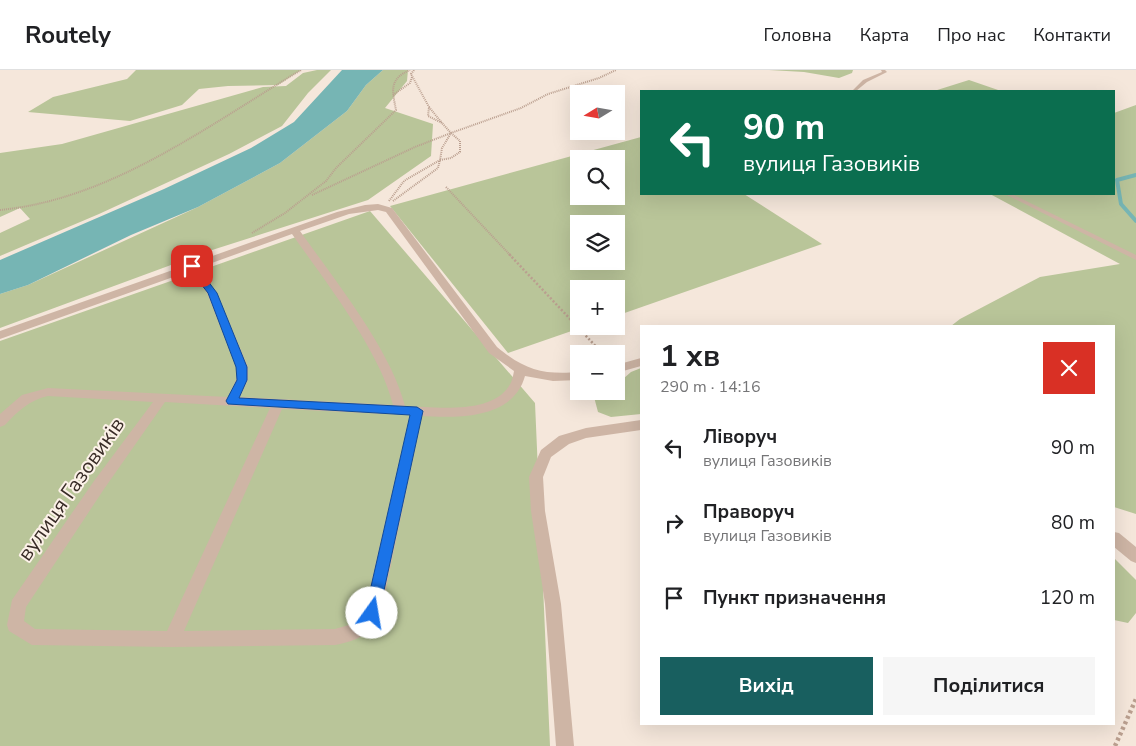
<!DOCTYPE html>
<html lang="uk">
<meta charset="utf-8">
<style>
:root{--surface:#fff;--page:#f6f6f6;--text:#202124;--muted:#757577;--line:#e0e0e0;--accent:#185f5f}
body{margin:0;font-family:"Nunito Sans",sans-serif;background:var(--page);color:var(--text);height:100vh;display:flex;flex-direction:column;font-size:19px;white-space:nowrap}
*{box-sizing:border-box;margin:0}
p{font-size:16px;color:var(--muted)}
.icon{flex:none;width:28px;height:28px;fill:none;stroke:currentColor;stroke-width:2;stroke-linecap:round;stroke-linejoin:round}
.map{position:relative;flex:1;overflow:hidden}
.panel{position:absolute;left:640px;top:255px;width:475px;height:400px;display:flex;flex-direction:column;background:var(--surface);border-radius:0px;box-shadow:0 5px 20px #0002}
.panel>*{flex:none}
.top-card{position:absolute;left:640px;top:20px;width:475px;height:105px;border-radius:0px;box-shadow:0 5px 20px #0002;background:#0b6e4f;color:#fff;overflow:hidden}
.needle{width:32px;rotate:259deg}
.controls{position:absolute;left:570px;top:15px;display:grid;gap:10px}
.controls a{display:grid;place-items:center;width:55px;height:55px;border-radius:0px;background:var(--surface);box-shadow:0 5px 20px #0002;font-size:25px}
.pin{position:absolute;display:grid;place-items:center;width:42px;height:42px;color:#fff;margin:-21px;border-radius:10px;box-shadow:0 2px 8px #0006}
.me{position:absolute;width:55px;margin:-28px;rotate:13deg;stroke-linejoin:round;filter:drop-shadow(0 0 4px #0008)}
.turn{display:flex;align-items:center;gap:18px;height:105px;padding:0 20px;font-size:22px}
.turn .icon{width:65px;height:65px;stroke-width:2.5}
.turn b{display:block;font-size:35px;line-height:42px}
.round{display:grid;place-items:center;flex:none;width:52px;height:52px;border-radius:0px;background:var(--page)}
.summary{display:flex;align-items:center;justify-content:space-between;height:85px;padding:0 20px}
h1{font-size:30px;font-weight:700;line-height:38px}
.cta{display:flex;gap:10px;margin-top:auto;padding:10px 20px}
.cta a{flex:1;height:58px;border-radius:0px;background:var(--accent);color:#fff;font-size:20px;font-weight:700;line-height:58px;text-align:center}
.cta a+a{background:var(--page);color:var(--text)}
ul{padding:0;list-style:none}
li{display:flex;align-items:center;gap:15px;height:75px;padding:0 20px}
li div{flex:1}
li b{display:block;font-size:19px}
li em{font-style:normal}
header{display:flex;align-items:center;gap:30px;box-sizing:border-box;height:70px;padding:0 25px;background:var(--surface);border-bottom:1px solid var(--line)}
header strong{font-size:24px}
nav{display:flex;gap:28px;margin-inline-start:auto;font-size:18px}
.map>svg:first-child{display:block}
</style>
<header>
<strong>Routely</strong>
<nav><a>Головна</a><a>Карта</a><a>Про нас</a><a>Контакти</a></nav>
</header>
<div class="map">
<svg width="1136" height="676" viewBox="0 0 1136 676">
<rect width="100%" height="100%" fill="#f5e7db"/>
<!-- green -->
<path fill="#b9c599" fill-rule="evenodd" d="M136,0H301L278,15L228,16L199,19L182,35L130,51L28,42L53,27L127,9Z
M317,0H331L308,23L282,56L229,84L99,144L0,186V163L30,149L20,138L0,147V83L62,74L263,17L286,16L303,3Z
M383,0H408L407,11L385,38L433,54L431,86L368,130L209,181L0,258V224L28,215L198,137L280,93L347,41L366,15Z
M769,0H853L852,3L839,8L804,2Z
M969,10L1001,21H934Z
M1136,35V444L1114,437V256H951L960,249L1040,207L1120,194L990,124H1114V43Z
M641,67V124H744L822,174L616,246V219H579V256H586L508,283L390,136ZM579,89H616V126H579ZM579,154H616V191H579Z
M370,141L535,333L550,676H0V271Z
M641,298V344L611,347L598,342L594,327L601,321H616V315L631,302Z
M1114,488L1136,510V543L1128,553L1114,550Z"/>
<!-- water -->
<path fill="#76b5b4" d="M342,0H383L366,15L347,41L280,93L198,137L131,165L28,215L0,224V190L164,119L251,78L294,52Z"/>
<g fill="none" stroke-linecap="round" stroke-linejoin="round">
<!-- stream -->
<path stroke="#76b5b4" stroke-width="4" d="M1136,105L1117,110L1121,134L1136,151"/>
<!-- path-far2 -->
<path stroke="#ba9f8f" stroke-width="2" stroke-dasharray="1 1" stroke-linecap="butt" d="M393,25L410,13L412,7
M429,37L442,53
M446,117L511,186
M312,125L415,77L451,63L442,53L428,46L429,37L411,4L414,0
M389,131L404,111L440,90L442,78L451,63L521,38L548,24L599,8L616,0
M393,131L438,98L440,90L451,88L460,82V71L451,63
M0,140C112,129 207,56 301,0
M252,163L285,143L326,111L336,98L396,40C392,20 389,9 410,0"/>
<!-- path-far1 -->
<path stroke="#ba9f8f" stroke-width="2.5" stroke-dasharray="2 2" stroke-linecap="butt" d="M509,184L603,284"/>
<!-- path -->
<path stroke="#ba9f8f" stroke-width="4.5" stroke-dasharray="3 3" stroke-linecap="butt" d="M1115,676L1136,629"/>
<!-- service -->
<path fill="#ceb5a5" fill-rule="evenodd" d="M881,0H885L887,2L867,12L856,21H852L863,10L882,2Z
M1005,124H1012L1136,185V190Z"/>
<!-- minor -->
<path fill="#ceb5a5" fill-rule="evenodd" d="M378,134L392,138L497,277C525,300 543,305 579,302V310L553,311L525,306C513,349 459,348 422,346L381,543C372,564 357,571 335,575L172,577L32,575L9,561L7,555L12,530L94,411L153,332L48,326C29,330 17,342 5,355L0,357V344L22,325L48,318L228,327L236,310V297L207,223L190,201L0,269V261L337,142L365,135ZM378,140L386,142L489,283L514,301C513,306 512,312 509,316C491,345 434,337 405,336C391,280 334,209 300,161L349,144ZM292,164C325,211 380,281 393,335L240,327L248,310V297L217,223L198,198ZM165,332L270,338L167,561L35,559L24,551L26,537L104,419ZM282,339L410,345L365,540L352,554L335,559L184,561Z
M641,288V296L616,303V295Z
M641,350V360L586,368L569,374L551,387L543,407L545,441L561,534L574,676H556L545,534L531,441L529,407L541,380L559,366L586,358Z
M1114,462L1119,463L1136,477V493L1131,491L1114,477Z"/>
</g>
<!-- route -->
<path fill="#1a73e8" stroke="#114b97" d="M188,194H195L217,223L247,297V310L239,328L417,337L423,341L378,548L372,550L367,548L365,543L410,345L228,334L226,331L237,310L236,297L208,223L187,196Z"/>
<g text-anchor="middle" stroke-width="4" stroke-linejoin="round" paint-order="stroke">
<!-- near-street labels -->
<g font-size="21" fill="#392c27" stroke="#fcf1e8">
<text transform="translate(71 419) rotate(-55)" y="7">вулиця Газовиків</text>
</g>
</g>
</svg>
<div class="controls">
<a><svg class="needle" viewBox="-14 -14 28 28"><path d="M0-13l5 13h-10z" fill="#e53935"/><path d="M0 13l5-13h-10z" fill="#757577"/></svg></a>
<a><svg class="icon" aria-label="search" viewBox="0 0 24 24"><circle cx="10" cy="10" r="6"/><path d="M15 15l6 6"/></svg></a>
<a><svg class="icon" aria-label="layers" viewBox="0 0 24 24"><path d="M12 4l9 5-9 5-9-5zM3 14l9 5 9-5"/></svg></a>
<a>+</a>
<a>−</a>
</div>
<div class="pin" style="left:192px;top:196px;background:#d93025"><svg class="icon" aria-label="arrive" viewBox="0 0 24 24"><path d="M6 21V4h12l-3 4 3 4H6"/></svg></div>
<svg class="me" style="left:372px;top:543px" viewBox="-20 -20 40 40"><circle r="19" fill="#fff"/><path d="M0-13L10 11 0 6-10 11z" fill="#1a73e8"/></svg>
<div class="top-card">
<div class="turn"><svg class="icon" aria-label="left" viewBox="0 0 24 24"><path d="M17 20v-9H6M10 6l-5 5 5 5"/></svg><div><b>90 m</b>вулиця Газовиків</div></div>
</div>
<section class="panel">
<div class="summary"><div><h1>1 хв</h1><p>290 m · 14:16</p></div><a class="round" style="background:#d93025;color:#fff"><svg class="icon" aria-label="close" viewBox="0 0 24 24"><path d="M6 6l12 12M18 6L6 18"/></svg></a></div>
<ul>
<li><svg class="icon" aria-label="left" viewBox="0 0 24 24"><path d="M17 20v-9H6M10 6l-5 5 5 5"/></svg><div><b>Ліворуч</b><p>вулиця Газовиків</p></div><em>90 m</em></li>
<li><svg class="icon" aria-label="right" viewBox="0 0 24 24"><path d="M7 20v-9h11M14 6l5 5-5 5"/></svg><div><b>Праворуч</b><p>вулиця Газовиків</p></div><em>80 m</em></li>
<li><svg class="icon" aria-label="arrive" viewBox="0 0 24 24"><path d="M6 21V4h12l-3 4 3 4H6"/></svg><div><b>Пункт призначення</b></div><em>120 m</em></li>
</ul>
<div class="cta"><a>Вихід</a><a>Поділитися</a></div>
</section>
</div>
